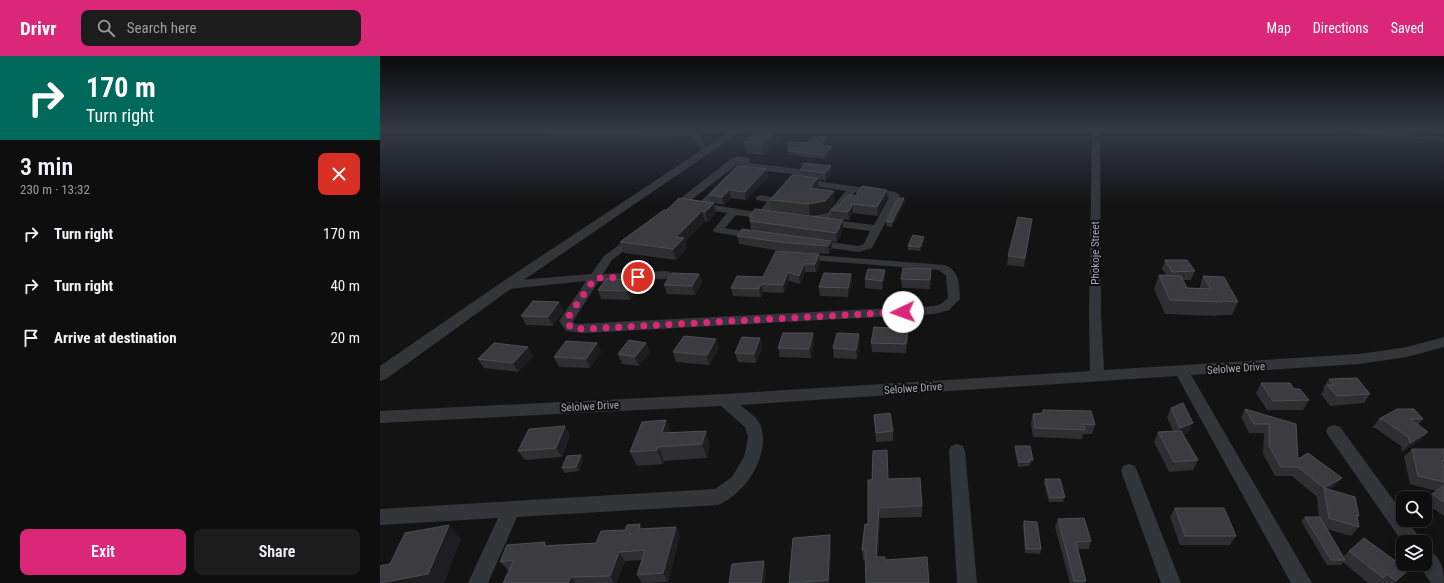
<!DOCTYPE html>
<meta charset="utf-8">
<style>
:root{--surface:#0e0e0f;--page:#1c1c1d;--text:#f1f3f6;--muted:#9b9c9e;--line:#2e2e2f;--accent:#db2777}
body{margin:0;font-family:"Roboto Condensed",sans-serif;background:var(--page);color:var(--text);height:100vh;display:flex;flex-direction:column;font-size:15px;white-space:nowrap}
*{box-sizing:border-box;margin:0}
p{font-size:13px;color:var(--muted)}
.icon{flex:none;width:22px;height:22px;fill:none;stroke:currentColor;stroke-width:2;stroke-linecap:round;stroke-linejoin:round}
.map{position:relative;flex:1;overflow:hidden}
.sheet{display:flex;flex-direction:column;background:var(--surface);width:380px}
.sheet>*{flex:none}
.guide{background:#00695c;color:#fff;overflow:hidden}
.controls{position:absolute;left:1016px;top:435px;display:grid;gap:8px}
.controls a{display:grid;place-items:center;width:36px;height:36px;border-radius:8px;background:var(--surface);box-shadow:0 2px 10px #0003,0 0 0 1px var(--line);font-size:20px}
.pin{position:absolute;display:grid;place-items:center;width:34px;height:34px;color:#fff;margin:-17px;border:2px solid #fff;border-radius:50%;box-shadow:0 1px 4px #0007}
.me{position:absolute;width:44px;margin:-22px;rotate:267deg;stroke-linejoin:round;filter:drop-shadow(0 0 3px #0008)}
.turn{display:flex;align-items:center;gap:14px;height:84px;padding:0 20px;font-size:18px}
.turn .icon{width:52px;height:52px;stroke-width:2.5}
.turn b{display:block;font-size:28px;line-height:34px}
.round{display:grid;place-items:center;flex:none;width:42px;height:42px;border-radius:8px;background:var(--page)}
.head{display:flex;align-items:center;justify-content:space-between;height:68px;padding:0 20px}
h1{font-size:24px;font-weight:600;line-height:30px}
.action{display:flex;gap:8px;margin-top:auto;padding:8px 20px}
.action a{flex:1;height:46px;border-radius:8px;background:var(--accent);color:#fff;font-size:16px;font-weight:600;line-height:46px;text-align:center}
.action a+a{background:var(--page);color:var(--text)}
ul{padding:0;list-style:none}
li{display:flex;align-items:center;gap:12px;height:52px;padding:0 20px}
li div{flex:1}
li b{display:block;font-size:15px}
li em{font-style:normal}
header{display:flex;align-items:center;gap:24px;box-sizing:border-box;height:56px;padding:0 20px;background:var(--accent);color:#fff}
header strong{font-size:19px}
nav{display:flex;gap:22px;margin-inline-start:auto;font-size:14px}
.search{width:280px;height:36px;background:var(--page);display:flex;align-items:center;gap:10px;box-sizing:border-box;padding:0 14px;border-radius:8px;color:var(--muted);font-size:15px}
main{display:flex;flex:1;min-height:0}
.map>svg:first-child{display:block}
</style>
<header>
<strong>Drivr</strong>
<div class="search"><svg class="icon" aria-label="search" viewBox="0 0 24 24"><circle cx="10" cy="10" r="6"/><path d="M15 15l6 6"/></svg>Search here</div>
<nav><a>Map</a><a>Directions</a><a>Saved</a></nav>
</header>
<main>
<section class="sheet">
<div class="guide">
<div class="turn"><svg class="icon" aria-label="right" viewBox="0 0 24 24"><path d="M7 20v-9h11M14 6l5 5-5 5"/></svg><div><b>170 m</b>Turn right</div></div>
</div>
<div class="head"><div><h1>3 min</h1><p>230 m · 13:32</p></div><a class="round" style="background:#d93025;color:#fff"><svg class="icon" aria-label="close" viewBox="0 0 24 24"><path d="M6 6l12 12M18 6L6 18"/></svg></a></div>
<ul>
<li><svg class="icon" aria-label="right" viewBox="0 0 24 24"><path d="M7 20v-9h11M14 6l5 5-5 5"/></svg><div><b>Turn right</b></div><em>170 m</em></li>
<li><svg class="icon" aria-label="right" viewBox="0 0 24 24"><path d="M7 20v-9h11M14 6l5 5-5 5"/></svg><div><b>Turn right</b></div><em>40 m</em></li>
<li><svg class="icon" aria-label="arrive" viewBox="0 0 24 24"><path d="M6 21V4h12l-3 4 3 4H6"/></svg><div><b>Arrive at destination</b></div><em>20 m</em></li>
</ul>
<div class="action"><a>Exit</a><a>Share</a></div>
</section>
<div class="map">
<svg width="1064" height="527" viewBox="0 0 1064 527">
<rect width="100%" height="100%" fill="#131314"/>
<g fill="none" stroke-linecap="round" stroke-linejoin="round">
<!-- service -->
<path stroke="#343539" stroke-width="5" d="M146,74L187,77L315,78L326,95"/>
<!-- minor -->
<path fill="#343539" fill-rule="evenodd" d="M712,74H720L721,258L724,314L979,298L1027,291L1064,281V291L1027,301L979,308L811,319L932,527H911L797,320L360,349C366,354 376,360 380,368C392,397 366,438 338,449L137,461L108,527H88L118,462L0,469V453L335,433L352,421L364,401L368,381L365,371L341,350L0,367V355L344,338L710,315L709,258Z
M956,74H985L1064,81V85L960,76Z
M358,100L369,102L370,104L369,107L419,113L424,116L387,159H379L378,157L387,146L377,144L375,142L380,139L392,141L412,118L364,112L328,148L376,156L377,158L372,161L356,159L345,172L380,178L381,180L380,182L376,183L334,176L333,174L347,157L321,153L316,150L360,106L296,156H288L287,154L288,152L351,103Z
M422,123L515,136L520,139L492,192L479,196L435,190L430,187L431,185L435,184L478,190L484,188L490,175L445,169L441,168L440,166L441,164L425,167L421,166L420,164L421,162L447,157L466,135L419,128L417,126ZM475,136L509,141L494,169L446,163C460,160 467,147 475,136Z
M256,178L261,181L260,183L232,204L223,218L286,215L290,216L292,219L290,222L286,223L219,225L193,265L195,268L554,250L561,248L568,242L566,220L559,214L418,203L416,201L418,199L422,198L565,209C580,215 579,229 580,243L569,254L555,258L204,277L186,275L179,265L206,225L127,233L123,232L121,229L123,226L127,225L211,218L224,200L252,179Z
M954,369L960,371L1023,457V464H1028L1042,486H1023V487L948,379L946,375L948,371Z
M577,388L583,390L585,395L597,527H577L569,395L571,390Z
M749,408L755,410L757,415L801,527H781L741,415L743,410Z
M1045,493C1061,499 1064,512 1064,527H1051L1038,508H1045Z"/>
<!-- tertiary -->
<path fill="#343539" fill-rule="evenodd" d="M352,74H363L132,232L6,323L0,325V310L122,226Z"/>
</g>
<!-- wall -->
<path fill="#2f2f32" d="M378,74H400L402,82L384,99L366,97L364,86Z
M447,81V85L444,89L452,93L444,103L409,99L408,95L427,87Z
M423,107L451,110V117L445,125L438,124L439,133L455,146L446,156L430,159L392,155L390,144L421,120L420,114L424,110Z
M386,113L388,121L366,144L351,142L344,149L334,147L336,157L328,166L325,165L305,186L307,192L296,204L244,197L240,186L287,154L331,146L329,139Z
M507,142L498,160L473,157L469,164L452,162L451,154L459,149Z
M524,142L525,147L512,171L506,170V166Z
M369,161L463,164V173L461,177V179L457,186L371,174Z
M652,163L644,211L627,209L628,200Z
M357,180L451,185L452,194L449,198L401,195L359,188Z
M544,185L540,195L528,194V190Z
M439,198L440,206L436,216H425L420,228L409,225L404,237L383,236L381,241L353,240L351,232L383,221Z
M785,204L815,215L811,224H803L807,232L819,233L823,220L858,246L852,259H837L836,260L785,258L774,233L779,219L787,220L782,213Z
M551,213L550,233L522,232L521,223Z
M319,218L322,227L315,239L287,238L284,229Z
M471,218L472,227L468,241L440,240L439,231Z
M485,223H505L502,234L485,232Z
M254,224L258,233L250,244L221,243L218,234Z
M179,246L184,255L173,270L146,269L141,260Z
M433,277L434,287L431,302L400,301L398,292Z
M380,282L382,292L376,307L358,306L355,297Z
M528,282L526,297L492,296L491,287Z
M217,287L221,296L210,312L179,311L174,301Z
M266,287L270,296L259,310L242,308L238,298Z
M480,287L477,303L454,302L453,292Z
M148,291L153,300L138,316L104,312L98,303Z
M339,292L329,309L296,306L293,296Z
M949,323L990,338L984,347L950,350L941,338L944,334L943,332Z
M881,327L914,333L929,344L923,354H887L876,337Z
M791,352L813,367L808,377L803,379L818,404L813,414L789,416L774,386L778,376L793,375L787,361Z
M865,353L916,368L918,403L955,430L949,434L979,460L977,462L979,471L971,480L947,473L963,501L969,495L1028,514L1014,527H988L963,506L961,509H947L921,465L925,461H939L937,442V441L912,420H895L883,398L884,377H869L861,361Z
M663,354L715,369L712,378H703L702,383L653,381L651,367L653,358L662,357Z
M494,359L513,375V385L496,386Z
M999,363H1043L1038,369L1041,384L1022,396L1021,390L995,372H992Z
M286,364L291,377L326,375L330,389L327,402L284,405L283,408L257,410L250,396Z
M190,379L182,401L145,404L138,395Z
M635,390L652,408L649,409V410L638,411L635,395Z
M1032,393H1064V460L1045,447V445L1056,435L1030,428L1024,401Z
M203,404L199,415L185,417L182,412Z
M508,423L542,450V461L500,462L498,501L505,504L549,527L485,504H483L482,494L488,468Z
M665,423L685,441L683,446H669L664,428Z
M795,452L856,480L850,489H800L790,461Z
M678,463L711,485L709,493H698L706,525L705,527H690L675,471Z
M644,465L661,493L660,498L645,497L643,470Z
M260,468L263,473L300,480L288,526L262,527L257,519L262,504L245,505L236,527H123L129,515L120,506L168,489L216,487Z
M450,479L451,488L450,527H409L413,482Z"/>
<!-- shaded-wall -->
<path fill="#1e1e20" d="M398,74H400L402,82L384,99L382,88Z
M447,81V85L441,92L440,89Z
M452,90V93L444,103V99Z
M451,110V117L445,125V117Z
M386,113L388,121L366,144L365,136Z
M438,122L439,133L430,132Z
M349,134L351,142L344,149L342,141Z
M507,134V142L498,160L497,151Z
M454,135L455,146L446,156L430,159L429,148Z
M524,142L525,147L512,171V166Z
M334,147L336,157L328,166L325,156Z
M473,148V157L469,164L468,156Z
M322,155L325,165L305,186L307,192L296,204L293,193L296,181Z
M463,164V173L461,177V179L457,186L456,177L459,171Z
M544,181V185L540,195V191Z
M451,185L452,194L449,198L448,190Z
M439,198L440,206L436,216L435,208Z
M424,208L425,216L420,228L419,220Z
M505,214V223L502,234V225Z
M408,216L409,225L404,237L403,229Z
M319,218L322,227L315,239L312,230Z
M471,218L472,227L468,241V232Z
M254,224L258,233L250,244L247,235Z
M381,228L383,236L381,241L379,233Z
M179,246L184,255L173,270L168,261Z
M528,273V282L526,297V288Z
M433,277L434,287L431,302L429,293Z
M479,278L480,287L477,303L476,294Z
M380,282L382,292L376,307L374,298Z
M336,283L339,292L329,309L327,299Z
M217,287L221,296L210,312L206,303Z
M266,287L270,296L259,310L255,301Z
M148,291L153,300L138,316L133,307Z
M286,364L292,378L282,377Z
M813,367L808,377L796,382L800,372Z
M185,370L190,379L182,401L176,392Z
M326,375L330,389L327,402L322,388Z
M1048,376L1041,384L1022,396L1030,387Z
M278,391L284,405L283,408L277,394Z
M201,399L203,404L199,415L196,411Z
M649,404H653L652,408L649,409Z
M962,422L955,430L944,437V433Z
M499,452L500,462L497,511L496,501Z
M260,468L265,477L259,473Z
M69,469L81,483L64,527H0Z
M296,471L300,480L288,526L283,517Z
M450,479L451,488L450,527H449L448,524Z
M165,486L172,495L164,490Z
M239,496L245,505L236,527H234L230,520Z
M384,505L386,514L385,527H381Z
M191,521L196,527H188Z"/>
<!-- building -->
<path fill="#3c3c40" stroke="#4c4e52" d="M378,74H398L382,88L364,86Z
M434,80L447,81L440,89L452,90L444,99L408,95L409,86L427,87Z
M423,107L451,110L445,117L420,114L424,109Z
M358,110L386,113L365,136L349,134L342,141L329,139Z
M413,119L438,122L430,132L454,135L445,145L429,148L390,144Z
M482,130L507,134L497,151L473,148L468,156L451,154L459,149L469,139L475,140Z
M299,142L334,147L325,156L322,155L296,181L304,182L293,193L240,186L284,154H287Z
M518,142H524L512,166H506Z
M375,153L463,164L459,171H460L456,177L370,165L373,161H369Z
M638,161L652,163L645,202L628,200Z
M362,173L451,185L448,190L400,186L357,180Z
M533,179L544,181L540,191L528,190Z
M396,195L439,198L435,208H424L419,220L408,216L403,229L381,228L379,233L351,232L357,220L383,221Z
M785,204H807L815,215L792,216Z
M523,212L551,213L550,224L521,223Z
M488,213L505,214L502,225L485,223Z
M292,217L319,218L312,230L284,229Z
M444,217L471,218L468,232L439,231Z
M779,219L801,220L807,232L831,233L823,220L844,221L858,246L841,245L842,246L790,244Z
M226,223L254,224L247,235L218,234Z
M153,245L179,246L168,261L141,260Z
M494,271L528,273L526,288L491,287Z
M403,277H433L429,293L398,292Z
M457,277L479,278L476,294L453,292Z
M304,280L336,283L327,299L293,296Z
M362,281L380,282L374,298L355,297Z
M249,284L266,287L255,301L238,298Z
M186,285L217,287L206,303L174,301Z
M114,287L148,291L133,307L98,303Z
M977,322L990,338L957,340L947,329H954L949,323Z
M881,327H910L914,333H920L929,344L893,345Z
M803,347L813,367L800,372L791,352Z
M865,353L916,368L918,403L928,397L962,422L944,432L918,411H901L889,390V368H874Z
M1017,353H1034L1043,363H1030L1048,376L1030,387L1028,381L1002,363H999Z
M663,354L711,355L715,369L703,368L705,374L655,372L653,358L663,357Z
M510,357L513,375L496,377L494,359Z
M286,364L282,377L326,375L322,388L278,391L277,394L250,396L262,366Z
M185,370L176,392L138,395L149,373Z
M801,375L818,404L794,406L778,376Z
M635,390H650L653,404H649L650,406H639Z
M1032,393H1064V405H1062L1064,412V426L1038,420Z
M507,394L508,423L540,422L542,450L499,452L496,501H505V504L547,501L549,527H486L485,494H482L485,468H488V424H492L493,395Z
M201,399L196,411L182,412L187,400Z
M665,423H680L685,441L670,442Z
M1064,429V446L1052,438Z
M944,432L975,441L979,460L977,459L979,471L949,462Z
M795,452H844L856,480H805Z
M925,461H940L965,504H951Z
M704,462L711,485L696,486L706,525H694L678,463Z
M644,465L657,466L661,493H646Z
M260,468L259,473L296,471L283,517L257,519L265,494L239,496L230,520L191,521L188,527H123L134,504L120,506L127,489L165,486L164,490L216,487L221,475L245,474L247,469Z
M69,469L48,518L0,527V510L10,508L25,477Z
M450,479L448,524L409,527L413,482Z
M984,482L1028,514L1016,525L1007,518L1003,522L969,495Z
M384,505L381,527H349L352,508Z"/>
<!-- sky -->
<linearGradient id="sky" x2="0" y2="1"><stop stop-color="#0a0a0b"/><stop offset="0.5" stop-color="#333945"/><stop offset="1" stop-color="#333945" stop-opacity="0"/></linearGradient>
<rect width="1064" height="148" fill="url(#sky)"/>
<g fill="none" stroke-linecap="round" stroke-linejoin="round">
<!-- route -->
<path stroke="#db2777" stroke-width="7" stroke-dasharray="0 12.6" d="M258,221L215,222L186,264L191,272L204,273L523,256"/>
</g>
<g text-anchor="middle" stroke-width="4" stroke-linejoin="round" paint-order="stroke">
<!-- street labels -->
<g font-size="11" fill="#a5aab4" stroke="#0e0e0f">
<text transform="translate(715 197) rotate(-90)" y="4">Phokoje Street</text>
<text transform="translate(856 312) rotate(-4)" y="4">Selolwe Drive</text>
<text transform="translate(533 332) rotate(-4)" y="4">Selolwe Drive</text>
<text transform="translate(210 350) rotate(-3)" y="4">Selolwe Drive</text>
</g>
</g>
</svg>
<div class="controls">
<a><svg class="icon" aria-label="search" viewBox="0 0 24 24"><circle cx="10" cy="10" r="6"/><path d="M15 15l6 6"/></svg></a>
<a><svg class="icon" aria-label="layers" viewBox="0 0 24 24"><path d="M12 4l9 5-9 5-9-5zM3 14l9 5 9-5"/></svg></a>
</div>
<div class="pin" style="left:258px;top:221px;background:#d93025"><svg class="icon" aria-label="arrive" viewBox="0 0 24 24"><path d="M6 21V4h12l-3 4 3 4H6"/></svg></div>
<svg class="me" style="left:523px;top:256px" viewBox="-20 -20 40 40"><circle r="19" fill="#fff"/><path d="M0-13L10 11 0 6-10 11z" fill="#db2777"/></svg>
</div>
</main>
